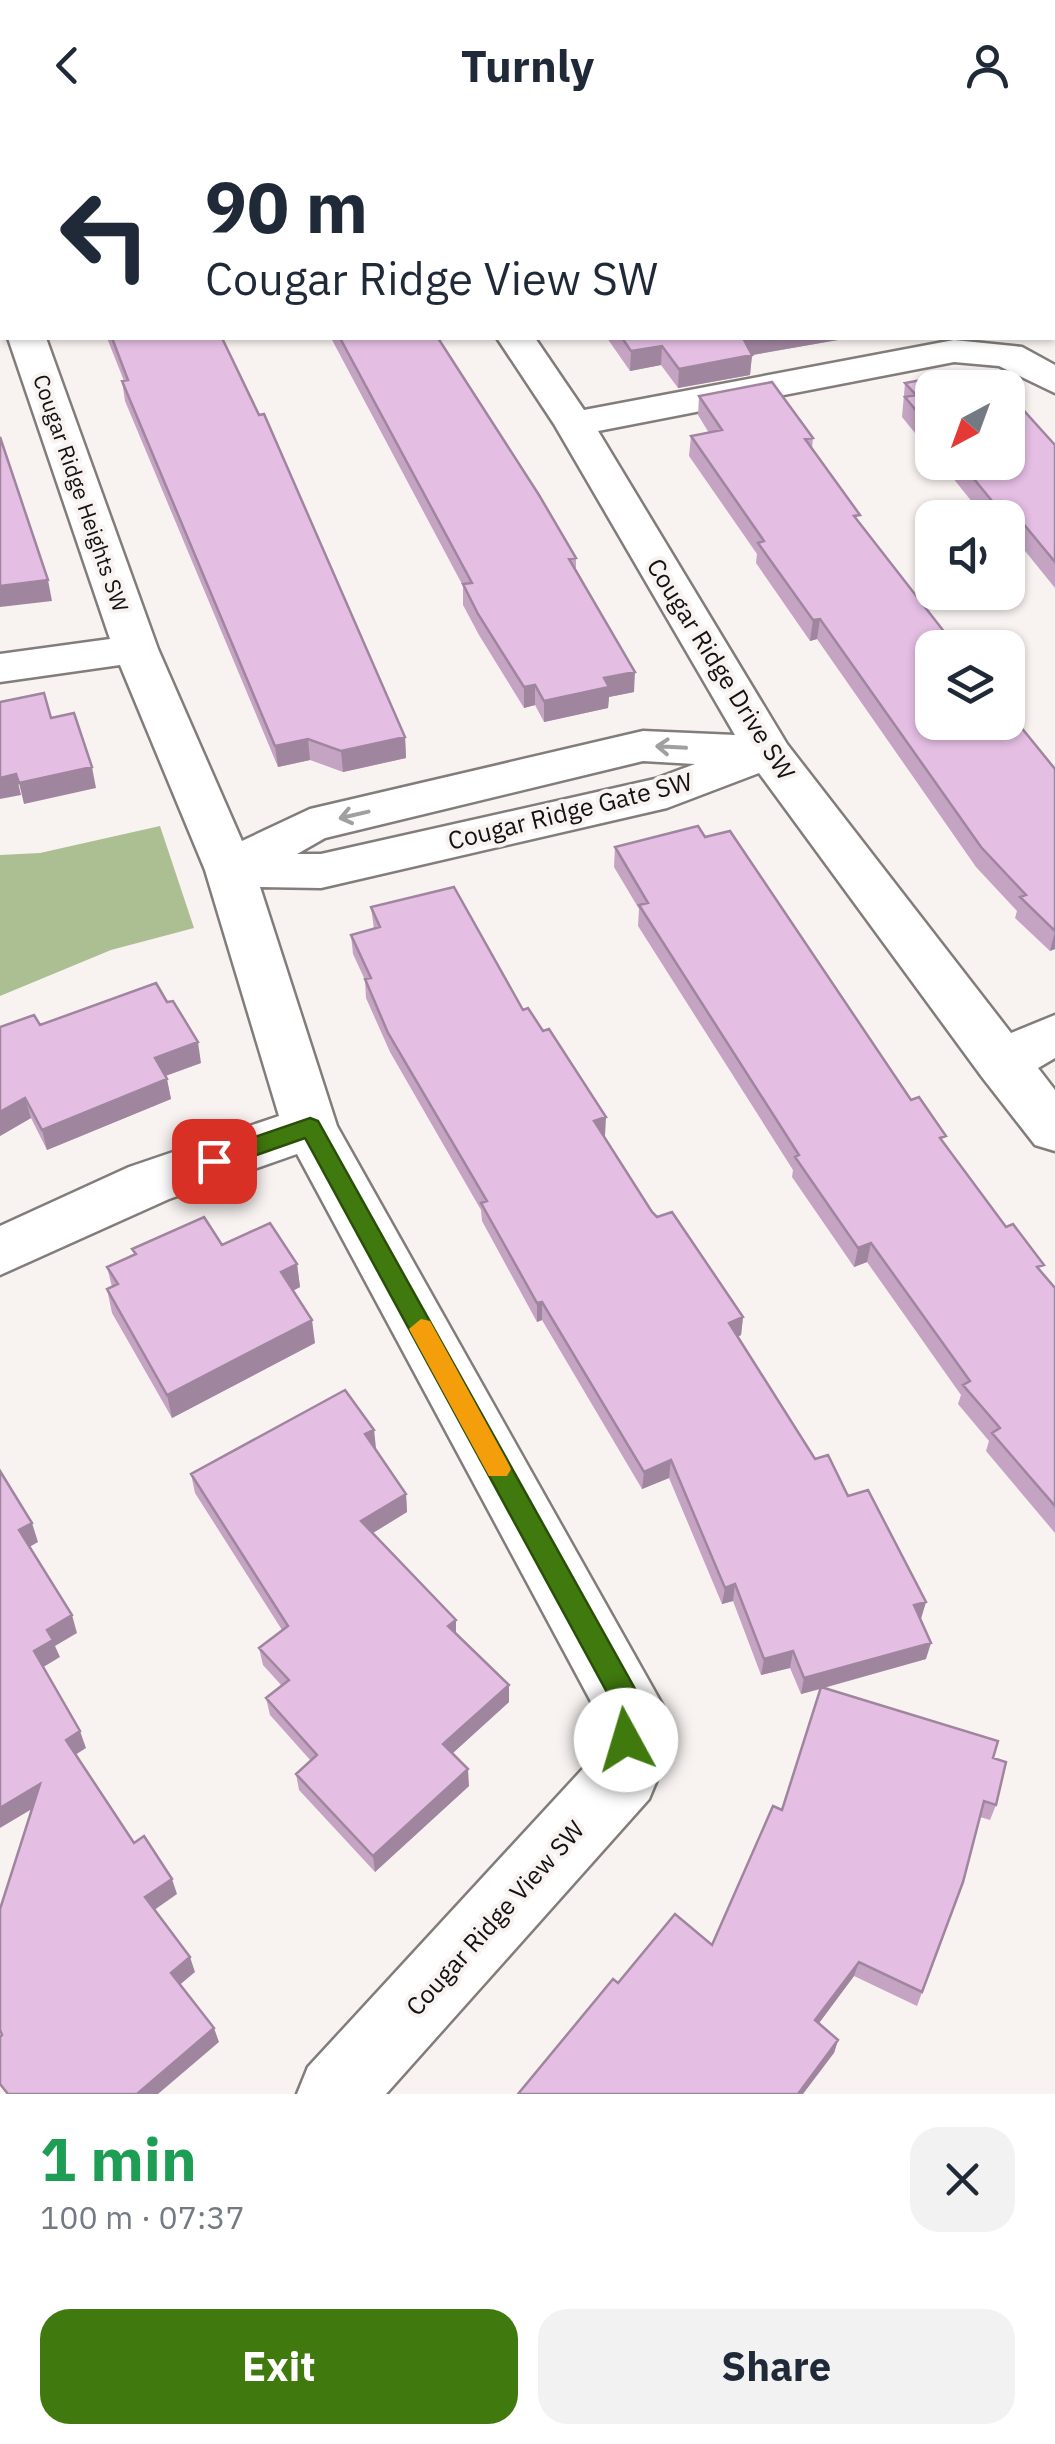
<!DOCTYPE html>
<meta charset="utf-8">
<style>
:root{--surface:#fff;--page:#f2f2f3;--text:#1f2937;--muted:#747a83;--accent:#40790e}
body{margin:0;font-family:"IBM Plex Sans",sans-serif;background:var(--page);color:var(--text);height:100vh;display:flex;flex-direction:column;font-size:38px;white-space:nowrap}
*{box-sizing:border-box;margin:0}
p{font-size:32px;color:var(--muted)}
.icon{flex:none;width:55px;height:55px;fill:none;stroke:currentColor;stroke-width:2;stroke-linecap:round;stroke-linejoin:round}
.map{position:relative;height:1964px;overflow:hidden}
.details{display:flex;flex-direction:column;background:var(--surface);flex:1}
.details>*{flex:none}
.top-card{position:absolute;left:0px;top:0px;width:1055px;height:210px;box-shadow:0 2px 8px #0004;background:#fff;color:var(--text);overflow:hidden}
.needle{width:65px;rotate:221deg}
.buttons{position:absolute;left:915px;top:240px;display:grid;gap:20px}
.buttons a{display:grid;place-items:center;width:110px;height:110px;border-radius:20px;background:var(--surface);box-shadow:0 2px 8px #0004;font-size:50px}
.pin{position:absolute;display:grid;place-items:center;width:85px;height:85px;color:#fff;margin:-42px;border-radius:20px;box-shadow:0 5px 15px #0006}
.me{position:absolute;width:110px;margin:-55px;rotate:354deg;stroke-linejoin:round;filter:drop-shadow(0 0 8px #0008)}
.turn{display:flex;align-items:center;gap:35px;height:210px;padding:0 40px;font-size:45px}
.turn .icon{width:130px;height:130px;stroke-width:2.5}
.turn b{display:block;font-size:70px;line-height:85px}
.round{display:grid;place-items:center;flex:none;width:105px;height:105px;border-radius:30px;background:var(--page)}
.head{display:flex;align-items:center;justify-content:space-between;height:170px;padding:0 40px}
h1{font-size:60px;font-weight:800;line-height:75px;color:#1e9e55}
.button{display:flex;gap:20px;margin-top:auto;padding:20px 40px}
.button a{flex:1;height:115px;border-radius:30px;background:var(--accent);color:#fff;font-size:40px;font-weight:800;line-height:115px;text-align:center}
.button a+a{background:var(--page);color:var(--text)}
header{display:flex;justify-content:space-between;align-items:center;height:130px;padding:0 40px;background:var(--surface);font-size:45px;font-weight:800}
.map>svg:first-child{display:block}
</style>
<header><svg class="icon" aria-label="back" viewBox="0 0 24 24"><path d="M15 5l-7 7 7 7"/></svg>Turnly<svg class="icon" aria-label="person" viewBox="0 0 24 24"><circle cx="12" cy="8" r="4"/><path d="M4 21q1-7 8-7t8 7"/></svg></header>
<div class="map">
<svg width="1055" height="1964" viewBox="0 0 1055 1964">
<rect width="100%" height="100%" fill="#f8f3f0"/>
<!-- forest -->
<path fill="#abbf92" d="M160,696L194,798L111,820L0,866V725L40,723Z"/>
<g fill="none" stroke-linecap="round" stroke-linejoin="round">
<!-- minor casing -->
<g stroke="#827d7a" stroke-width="5">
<path id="minor" d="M348,0H382L384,2H350Z
M0,119L2,120V148L0,147Z
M8,208H46L158,519L242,711L310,679L643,601L735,605L554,294L497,208H535L584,280L954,210L1022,217L1055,235V263L999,236L954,232L598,301L787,614L1011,903L1055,885V928L1038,938L1055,960V1021L1035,1015L982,947L759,643L667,678L321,758L260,757L337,996L663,1576L659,1645L649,1669L386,1964H297L308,1937L590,1631L595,1579L297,1024L169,1069L0,1145V1096L129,1037L279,986L205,740L120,535L0,552V524L110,509ZM643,631L695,634L655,649L321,724H297L325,708Z"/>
</g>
<!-- minor -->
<use href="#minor" fill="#fff" fill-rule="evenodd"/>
</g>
<!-- wall -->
<path fill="#c4a3c3" d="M207,0H312L314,2H210Z
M457,0H538V2H459Z
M2,15V40L0,39V17Z
M1052,124H1055V180H1052Z
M107,208H222L405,607L406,628L343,642L310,630L278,637L125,271L122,251H124Z
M331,208H438L576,428V440L634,562L609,567L608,578L544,592L535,575L524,578L479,505L463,475V456Z
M607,208H849L752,225L750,245L678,258L661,235L630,241Z
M964,250L932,258V324L902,287L905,253Z
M699,266L813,308L812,319L859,392L956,517L964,518H932L1023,584L1020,596L1055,639V819L1050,821L1015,788L1017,781L976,737L817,509L810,511L756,433L757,424L689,326L691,306L709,303L698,285Z
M1055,315V458L1013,406L1008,407V388H985L940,332H1008Z
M705,707L911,970L1006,1097L1055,1158V1403L986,1321L989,1311L958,1274L961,1265L867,1132L854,1137L792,1047L793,1040L638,796L639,779L614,737L615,717Z
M371,777L523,880L652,1082L743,1187L741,1205L738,1207L815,1329L848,1366L926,1472L920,1489L926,1529L824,1558L993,1628L996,1675L990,1690L980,1687L963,1752L917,1876L854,1846L818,1894L838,1910L834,1923L618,1853L712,1815L782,1680L821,1559L801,1564L790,1538L761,1545L733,1471L722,1474L669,1348L642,1359L542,1190L537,1192L482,1091L481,1080L390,922L366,868L365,850L353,824L351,805L374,799Z
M40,895L201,933L166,946L171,969L47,1020L31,988L0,1006Z
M222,1115L297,1134L300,1157L293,1161L315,1213L172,1288L112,1183L107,1159L112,1157L107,1137L134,1125L132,1119Z
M374,1300L375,1319L406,1364L407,1382L373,1403L456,1490V1505L509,1555V1572L453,1623L469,1656L375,1742L299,1660L296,1644L311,1631L270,1585L266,1568L282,1556L263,1535L259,1518L282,1500L195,1363L191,1344Z"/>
<!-- shaded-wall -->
<path fill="#a0859f" d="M468,0H481V2H468Z
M488,0H538V2H488Z
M743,208H849L741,227Z
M662,216L661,235L630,241L631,221Z
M752,225L750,245L678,258L679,239Z
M1017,386L1013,406L1008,407V388Z
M48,450L52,471L0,477V456Z
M820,489L817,509L810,511L813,490Z
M635,542L634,562L609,567L608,578L544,592V571L604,548Z
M535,555V575L524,578V557Z
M1023,584L1019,604L1012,586Z
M405,607L406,628L343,642L341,621Z
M308,609L310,630L278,637L275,616Z
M92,637L96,658L24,674L19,653Z
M16,644L21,665L0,669V648Z
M1055,801V819L1050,821Z
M198,912L201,933L159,948L155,928Z
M167,949L171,969L47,1020L42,1000Z
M25,968L31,988L0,1006V982Z
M606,987L605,1006L594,1009V991Z
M871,1113L867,1132L854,1137L858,1118Z
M297,1134L300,1157L284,1165L281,1142Z
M542,1172V1190L537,1192V1173Z
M743,1187L741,1205L727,1211L729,1193Z
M312,1190L315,1213L172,1288L167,1265Z
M374,1300L376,1318L367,1323L365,1304Z
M671,1330L669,1348L642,1359L644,1342Z
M406,1364L407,1382L363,1409L361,1391Z
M32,1393L38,1412L26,1419L19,1400Z
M735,1454L733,1471L722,1474L725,1458Z
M926,1472L921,1489L910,1492L914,1475Z
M72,1485L77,1503L55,1516L60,1527L40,1539L34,1521L47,1500Z
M456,1490V1507L448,1496Z
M931,1513L926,1529L801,1564L804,1548Z
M793,1521L790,1538L761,1545L764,1529Z
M509,1555V1572L444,1631L443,1614Z
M80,1601L86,1618L72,1627L66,1610Z
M468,1639L469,1656L375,1742L373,1726Z
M40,1654L47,1670L0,1698V1678Z
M172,1749L177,1764L150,1783L145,1767Z
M190,1827L195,1842L176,1858L171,1843Z
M859,1832L854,1846L811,1904L815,1890Z
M214,1898L219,1912L158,1964H137Z
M838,1910L834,1923L803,1964H798Z"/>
<!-- building -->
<path fill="#e4bee3" stroke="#a0859f" stroke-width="2.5" d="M34,0H87L94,2H29Z
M227,0H312L314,2H230Z
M1052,124H1055V161H1052Z
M112,208H222L259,285L264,284L405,607L341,621L308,609L275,616L122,251L128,250Z
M340,208H438L539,365L576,428L569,429L635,542L604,548L609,557L544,571L535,555L524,557L478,484L463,454L472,453Z
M622,208H743L752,225L679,239L662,216L631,221Z
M958,243L964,250L991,245L1002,258H932V300L905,267L916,265L905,253Z
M772,252L813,308L805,309L860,385L854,386L956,517L962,516L964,518H932V592H1008V564L1023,584L1012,586L1055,639V801L1020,767L1026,765L981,717L820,489L813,490L758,413L764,411L691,306L722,300L699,266Z
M1008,263L1055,315V432L1017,386L1006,388L960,332H1008Z
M0,307L48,450L0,456Z
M44,563L51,588L74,583L92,637L19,653L16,644L0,648V572Z
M698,696L705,707L730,701L911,970L919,967L946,1006L940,1008L1006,1097L1013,1094L1044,1135L1037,1137L1055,1158V1376L992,1303L1000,1298L963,1255L970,1251L871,1113L858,1118L795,1027L799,1025L639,775L648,773L615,717Z
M454,757L523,880L528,878L543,901L549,899L606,987L594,991L652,1082L657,1087L672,1082L743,1187L729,1193L815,1329L828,1325L848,1366L868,1360L926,1472L914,1475L931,1513L804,1548L793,1521L764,1529L735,1454L725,1458L671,1330L644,1342L542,1172L537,1173L481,1073L487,1071L388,903L365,849L371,848L351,805L380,797L371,777Z
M156,853L167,872L173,871L198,912L155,928L167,949L42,1000L25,968L0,982V897L34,885L40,895Z
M204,1087L222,1115L270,1093L297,1134L281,1142L312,1190L167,1265L107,1159L118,1154L107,1137L136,1124L132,1119Z
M345,1260L374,1300L365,1304L406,1364L361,1391L456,1490L448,1496L509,1555L443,1614L468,1639L373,1726L296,1644L317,1625L266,1568L289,1550L259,1518L288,1496L191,1344Z
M0,1341L32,1393L19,1400L72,1485L47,1500L53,1510L34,1521L80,1601L66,1610L134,1713L144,1706L172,1749L145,1767L190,1827L171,1843L214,1898L137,1964H8L0,1954V1907L2,1905L0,1900V1779L40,1654L0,1678Z
M821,1557L998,1611L993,1628L1006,1632L996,1675L984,1671L963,1752L922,1862L859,1832L815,1890L838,1910L798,1964H518L613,1849L618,1853L675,1784L712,1815L773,1676L782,1680Z"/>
<!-- one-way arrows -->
<defs><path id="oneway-shaft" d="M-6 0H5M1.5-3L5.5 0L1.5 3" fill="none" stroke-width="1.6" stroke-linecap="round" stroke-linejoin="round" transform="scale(2.5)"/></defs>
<g stroke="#a1a0a0">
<use href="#oneway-shaft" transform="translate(671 617) rotate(-177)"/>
<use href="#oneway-shaft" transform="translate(354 685) rotate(167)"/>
</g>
<!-- route -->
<path fill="#40790e" stroke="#2a4f09" stroke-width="2.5" d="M310,988L318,991L639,1566L643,1576L637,1620L626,1624L616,1620L612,1610L615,1577L305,1008L214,1040L202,1031L205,1024Z"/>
<!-- slow -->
<path fill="#f59e0b" d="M421,1189L430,1191L507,1331L511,1339L507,1346H489L409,1199Z"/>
<g text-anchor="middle" stroke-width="8" stroke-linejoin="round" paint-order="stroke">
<!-- far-street labels -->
<g font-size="22" fill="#141211" stroke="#f8f3f0">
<text transform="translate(81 363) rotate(71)" y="8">Cougar Ridge Heights SW</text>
</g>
<!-- street labels -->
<g font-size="25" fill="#141211" stroke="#f8f3f0">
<text transform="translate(721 539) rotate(58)" y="9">Cougar Ridge Drive SW</text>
<text transform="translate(570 681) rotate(-14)" y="9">Cougar Ridge Gate SW</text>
<text transform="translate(495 1788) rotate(-48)" y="9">Cougar Ridge View SW</text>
</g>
</g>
</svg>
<div class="buttons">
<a><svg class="needle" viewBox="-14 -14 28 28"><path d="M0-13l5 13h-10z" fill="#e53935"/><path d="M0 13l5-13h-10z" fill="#747a83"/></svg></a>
<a><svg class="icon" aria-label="sound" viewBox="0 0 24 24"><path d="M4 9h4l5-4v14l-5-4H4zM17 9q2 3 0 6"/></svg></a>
<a><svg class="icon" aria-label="layers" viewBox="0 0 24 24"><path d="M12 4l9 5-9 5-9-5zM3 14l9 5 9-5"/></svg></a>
</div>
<div class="pin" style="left:214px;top:1031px;background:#d93025"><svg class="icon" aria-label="arrive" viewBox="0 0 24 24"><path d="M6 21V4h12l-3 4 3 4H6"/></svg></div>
<svg class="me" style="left:626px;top:1610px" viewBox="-20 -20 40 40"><circle r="19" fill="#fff"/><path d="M0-13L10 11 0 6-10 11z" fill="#40790e"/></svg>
<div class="top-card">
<div class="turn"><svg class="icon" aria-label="left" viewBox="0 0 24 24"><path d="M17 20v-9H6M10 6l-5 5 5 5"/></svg><div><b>90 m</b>Cougar Ridge View SW</div></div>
</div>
</div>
<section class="details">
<div class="head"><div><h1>1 min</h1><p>100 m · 07:37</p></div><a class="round"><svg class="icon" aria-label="close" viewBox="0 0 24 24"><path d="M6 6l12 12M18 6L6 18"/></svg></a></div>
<div class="button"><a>Exit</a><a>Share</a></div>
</section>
